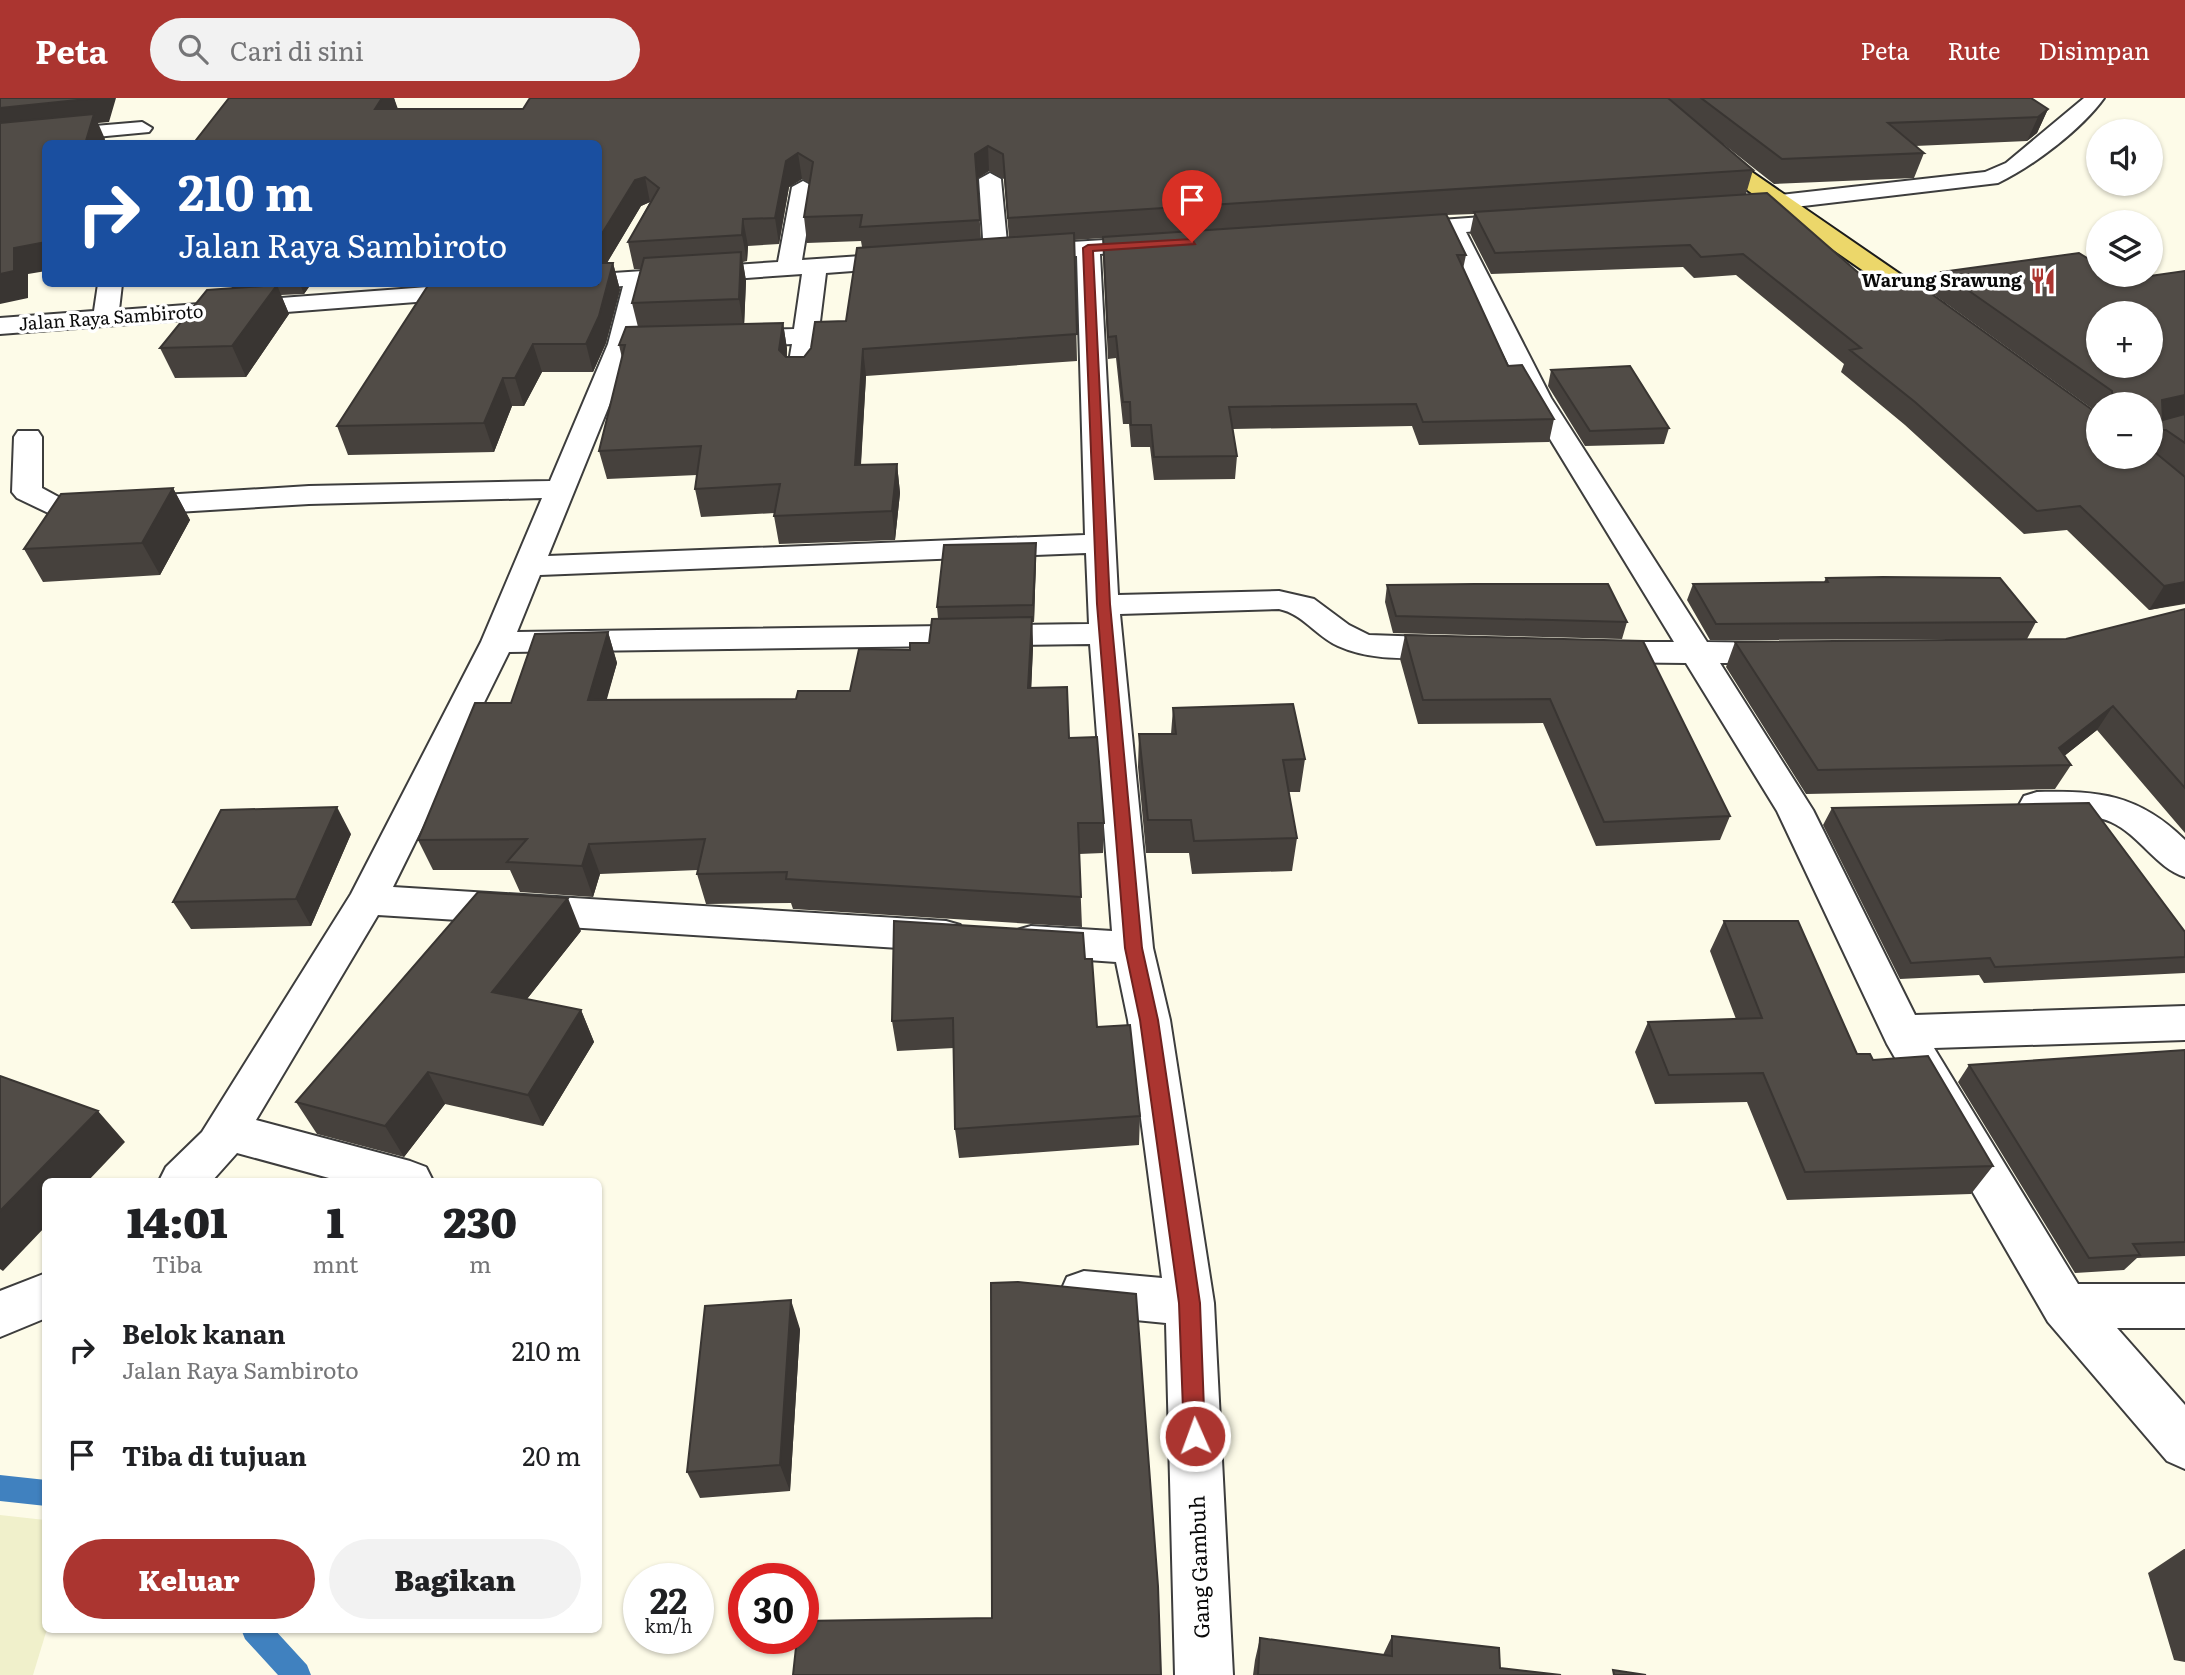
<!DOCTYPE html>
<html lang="id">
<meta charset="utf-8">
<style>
:root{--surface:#fff;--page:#f2f2f2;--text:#202124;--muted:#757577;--accent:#ab3530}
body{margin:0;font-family:Literata,serif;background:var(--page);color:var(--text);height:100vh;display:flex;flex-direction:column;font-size:26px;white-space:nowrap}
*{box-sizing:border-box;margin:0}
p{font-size:23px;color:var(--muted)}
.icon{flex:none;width:38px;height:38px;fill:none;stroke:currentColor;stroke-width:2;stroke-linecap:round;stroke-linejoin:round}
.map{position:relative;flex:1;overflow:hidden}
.panel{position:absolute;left:42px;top:1080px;width:560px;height:455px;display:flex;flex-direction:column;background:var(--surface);border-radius:10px;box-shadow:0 2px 5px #0004}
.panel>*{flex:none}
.banner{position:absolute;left:42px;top:42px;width:560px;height:147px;border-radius:10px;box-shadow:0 2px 5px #0004;background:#1a4fa0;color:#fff;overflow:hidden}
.buttons{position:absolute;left:2086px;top:21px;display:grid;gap:14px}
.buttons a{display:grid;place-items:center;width:77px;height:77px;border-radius:50%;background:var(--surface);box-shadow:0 2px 5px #0004;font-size:35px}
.speed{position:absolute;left:623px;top:1465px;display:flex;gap:14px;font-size:35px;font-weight:700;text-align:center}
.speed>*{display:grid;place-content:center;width:91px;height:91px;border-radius:50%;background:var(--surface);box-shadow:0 2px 5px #0004;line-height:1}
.speed small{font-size:18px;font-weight:400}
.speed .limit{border:10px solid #d22;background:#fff;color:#111}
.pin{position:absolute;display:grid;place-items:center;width:60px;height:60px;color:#fff;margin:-72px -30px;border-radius:50% 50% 50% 0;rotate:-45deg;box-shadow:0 0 7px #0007}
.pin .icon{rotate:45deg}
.me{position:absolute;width:77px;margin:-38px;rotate:358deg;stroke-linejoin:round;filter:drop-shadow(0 0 5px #0008)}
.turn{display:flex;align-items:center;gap:24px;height:147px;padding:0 21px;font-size:32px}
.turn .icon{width:91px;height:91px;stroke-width:2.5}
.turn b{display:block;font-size:49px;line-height:60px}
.eta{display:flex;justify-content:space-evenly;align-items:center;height:119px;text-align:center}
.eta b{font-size:42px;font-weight:800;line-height:49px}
.action{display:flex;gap:14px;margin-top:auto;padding:14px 21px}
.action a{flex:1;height:80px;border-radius:42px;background:var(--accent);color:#fff;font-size:28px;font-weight:800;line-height:80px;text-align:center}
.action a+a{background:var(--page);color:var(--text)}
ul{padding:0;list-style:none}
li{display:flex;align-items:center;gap:21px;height:105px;padding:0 21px}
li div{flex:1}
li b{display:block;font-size:26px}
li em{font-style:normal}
header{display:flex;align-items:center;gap:42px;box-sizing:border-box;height:98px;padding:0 35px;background:var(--accent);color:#fff}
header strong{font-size:33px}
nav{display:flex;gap:38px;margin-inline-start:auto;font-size:24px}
.search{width:490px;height:63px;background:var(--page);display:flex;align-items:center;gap:18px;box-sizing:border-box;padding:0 24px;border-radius:38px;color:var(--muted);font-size:26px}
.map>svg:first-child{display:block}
</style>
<header>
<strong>Peta</strong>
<div class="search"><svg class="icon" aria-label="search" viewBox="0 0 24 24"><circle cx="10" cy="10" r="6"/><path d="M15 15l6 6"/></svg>Cari di sini</div>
<nav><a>Peta</a><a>Rute</a><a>Disimpan</a></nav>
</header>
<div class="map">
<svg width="2185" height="1577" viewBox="0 0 2185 1577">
<rect width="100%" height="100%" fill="#fdfbe8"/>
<!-- farmland -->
<path fill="#f0f0cb" d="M0,1417L45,1422L47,1531L33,1577H0Z"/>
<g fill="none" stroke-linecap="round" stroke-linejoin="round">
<!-- stream -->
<path fill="#4081bf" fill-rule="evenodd" d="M0,1377L46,1382V1408L0,1403Z
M241,1531H274L307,1567L311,1577H278L245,1541Z"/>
<!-- minor casing -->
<g stroke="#3d3d3d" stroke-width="4">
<path id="minor" d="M2084,0H2104C2081,32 2033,68 1998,85L1745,115L1734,108L1745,101L1985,74L2006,65Z
M142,24L152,30L149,34L0,48V36Z
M990,75L1001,81L1008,155L1004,160H988L984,155L979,81Z
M803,83L814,89L802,162L906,155L914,157L918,162L914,167L906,169L826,175L815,264L811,269H793L789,264L792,246L732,249L723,246L719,241L723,236L732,233L794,231L802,176L648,187L634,246L548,458L1085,437L1077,158L1022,161L1014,159L1010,154L1014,149L1022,147L1154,139L1162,141L1166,146L1162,151L1100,156L1118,497L1279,493L1314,501L1349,527L1369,537L1456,540L1468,543L1472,550L1468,557L1456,560C1417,559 1375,565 1338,548C1316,538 1303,516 1279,511L1120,516L1153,850L1170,922L1214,1205L1233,1577H1175L1166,1225L1084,1217L1067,1211L1060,1195L1067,1179L1084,1173L1162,1180L1128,922L1116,864L1031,858L1017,854L1011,843L1017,832L1031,828L1112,833L1090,546L509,554L393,789L946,823L960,827L966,838L960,849L946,853L378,817L256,1022L410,1063L426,1069L433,1083H340L237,1055L212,1083H159L166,1069L202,1034L351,796L481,544L542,400L309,406L61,421L17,400L12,394L14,339L18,333H38L42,339V390L66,403L309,388L550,383L608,246L623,188L598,190L588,186H598V176L778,164L792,89ZM1086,455L1089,526L517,534L540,477Z
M1524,116L1535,123L1532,128L1466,134L1551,300L1707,544L1784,545L1796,548L1800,555L1796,562L1784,565H1720L1813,712L1915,917L2185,908V942L1934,950L2078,1186H2185V1230H2117L2185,1307V1371L2167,1363L2048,1224L1887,946L1777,713L1686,565L1596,564L1584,561L1580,554L1584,547L1596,544H1674L1525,300L1444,136L1399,139L1388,132L1399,125Z
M98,186H122L119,212L468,186H569L565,191L557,193L0,236V220L94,213Z
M2037,694C2100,693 2138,696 2185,742V779C2156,770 2140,737 2111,724C2084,712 2052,724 2024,716L2019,707L2024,698Z
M46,1175V1220L0,1239V1193Z"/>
</g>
<!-- major casing -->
<g stroke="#1b1b1b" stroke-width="4">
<path id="major" d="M1638,0H1660L1743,68L1945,207L1948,212L1945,217H1927L1727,78Z"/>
</g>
<!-- minor -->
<use href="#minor" fill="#fff" fill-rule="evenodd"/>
<!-- major -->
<use href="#major" fill="#ecd76a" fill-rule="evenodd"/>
</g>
<!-- wall -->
<path fill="#46413d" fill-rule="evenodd" d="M229,0H394L397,11H523L530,0H2031L2048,11L2037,35L2027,43L1915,48L1924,55L1914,80L1774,86L1722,45L1753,72L1746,96L1870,185L2151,359V306H2098V315L1933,196L1942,174L2150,178L2185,173V506L2149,512L2067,432L2024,436L1905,327L1841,274L1844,266L1736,177L1694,180L1683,169L1491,176L1470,135L1474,116L1446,117L1466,157L1463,171L1508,268L1554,321L1549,344L1419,347L1412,328L1233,331L1237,358L1235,381L1154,382L1150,349H1131L1129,326H1123L1116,260L1108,261L1103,159V140L1074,142L1077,263L866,278L861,367L897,366L900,395L895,442L779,446L774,418L775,415L701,419L695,391L697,377L607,381L599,353L622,260L619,247L638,229L632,205L641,171H634L628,144L650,104L641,108L607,165H613L620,192L606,245L593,274H542L524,308H512L494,354L348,357L337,328L598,186V46ZM989,73L1004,81L1009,140L981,141L977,81ZM802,81L810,85L804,119L807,145L861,143L862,149L846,223L804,259H787V251L783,225L744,226L746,183L743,164L747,163L748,148L779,146L789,89Z
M230,186H311L304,196L281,197L289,216L246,279L175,280L160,250L232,190Z
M1551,272L1669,330L1664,346L1585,348L1548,288Z
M173,390L190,422L160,477L43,484L24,451Z
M1036,461L1034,524H1032L1033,549L1031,590L1069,640L1104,725L1103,755L1079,756L1082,829L793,811L791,805L706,806L697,776L698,772L600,776L593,799L520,794L510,772H433L418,742L511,605L608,534L617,565L606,602L796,601L850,593L910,552L929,545L938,520L937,509Z
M1826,480L2036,524L2027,541L1710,542L1687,502L1693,486L1824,484Z
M1387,487L1627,524L1622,541L1393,535L1385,504Z
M2185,511V735L2097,632L2064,658L2071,667L2055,691L1806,696L1726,569L1735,544L2066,541Z
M1405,537L1643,543L1730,718L1720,742L1596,748L1543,625L1418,626L1400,561Z
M1173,610L1305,661L1300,694H1289L1297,740L1292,773L1192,776L1189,755H1146L1138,669L1139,636H1171Z
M1832,710L2185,834V875L1984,885L1979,877L1900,881L1823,727Z
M351,736L311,828L191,831L173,804Z
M1724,823L1857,956L1873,962L1993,1068L1971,1096L1787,1102L1747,1004L1655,1006L1635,954L1648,924L1736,921L1710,853Z
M581,833L527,901L581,912L594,944L543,1028L445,1006L404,1059L317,1036L296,1004Z
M1085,861L1097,929L1140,1018L1139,1047L959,1060L955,1031L954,950L897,953L892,923Z
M2185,952V1158L2137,1160L2124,1172L2075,1175L1958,984L1969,967Z
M800,1231L790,1393L700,1400L687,1374Z
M2184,1451H2185V1564L2174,1562L2148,1475Z
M1392,1538L1500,1570L1561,1577H1253L1255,1562L1260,1540L1383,1557Z"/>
<!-- shaded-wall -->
<path fill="#393532" d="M97,0H116L109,24L98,25L105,41L104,46H85L0,36V10Z
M382,0H394L398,11H375Z
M2048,11L2037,35L2027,43L2038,19Z
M988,48L989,73L976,81L975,56Z
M798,55L802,81L789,89L779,146L775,120L786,63Z
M645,79L650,104L641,108L602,173L598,174V142L635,82Z
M743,121L748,148L747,163L742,137Z
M46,144V173L28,176V200L0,206V176L14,150Z
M741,154L746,183L744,231L739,201Z
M613,165L620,192L606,245L593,274L586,246Z
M300,186H311L304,196Z
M277,187L289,216L246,279L232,248Z
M783,225L787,251L784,278L779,252Z
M533,246L542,274L524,308L515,280Z
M863,251L866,278L859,395L855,367Z
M503,280L512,308L494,354L484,325Z
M2185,297V317L2151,325L2162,302Z
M897,366L900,395L895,442L892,413Z
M173,390L190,422L160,477L142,445Z
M1036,445V461L1034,524L1033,507Z
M2185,484V505L2149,512L2164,488Z
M1032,519L1033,549L1030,621L1028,590Z
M608,534L617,565L598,633L588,602Z
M2113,608L2097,632L2053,667L2059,650Z
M337,709L351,736L311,828L296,801Z
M589,746L600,776L593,799L582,768Z
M568,800L581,833L507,926L492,894Z
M581,912L594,944L543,1028L528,997Z
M428,974L445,1006L404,1059L385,1028Z
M98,1013L125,1044L88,1083H46V1128L3,1173L0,1171V1113Z
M791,1202L800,1231L790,1393L780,1367Z"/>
<!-- building -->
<path fill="#514c47" stroke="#393532" stroke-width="2" fill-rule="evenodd" d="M0,0H97L0,10Z
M229,0H382L375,11H523L530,0H1668L1753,72L1008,120L1003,56L988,48L975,56L980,122L860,129L862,117L804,119L813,64L798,55L786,63L775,120L743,121L742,137L628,144L659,90L645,79L635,82L598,142V46H193Z
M1701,0H2031L2048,11L2038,19L1888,25L1924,55L1782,61Z
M94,16L85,46H46V144L14,150V173L0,176V25Z
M1767,95L1870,185L1908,179L2098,316V359H2151V351L2185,379V484L2164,488L2080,408L2037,413L1915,304L1850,252L1861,250L1743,156L1701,159L1690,147L1495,155L1474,114Z
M1446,116L1466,157H1457L1508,268L1522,267L1554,321L1423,324L1416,306L1229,309L1237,358L1154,359L1151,327H1131L1130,304H1123L1116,238L1108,239L1103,139Z
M1074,135L1077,236L863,251L855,367L897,366L892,413L774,418L780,386L695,391L701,348L599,353L625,247H619L626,229L783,225L779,252L786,259H804L811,250L815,224L846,223L857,150Z
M741,154L739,201L632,205L644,160Z
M2079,155L2098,167V177H2148L2150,178L2185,173V297L2162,302L2163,322L2185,316V345L2166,332H2151V306H2113L2112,293L1942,174ZM2098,215H2151V268H2098Z
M598,165H613L599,218L586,246H533L515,280H503L484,325L337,328L429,186H598Z
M277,187L232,248L160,250L207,192Z
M1630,268L1669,330L1590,333L1551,272Z
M173,390L142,445L24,451L61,396Z
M1036,445L1033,507L937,509L944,447Z
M1883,479L2000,480L2036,524L1716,526L1693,486L1828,484L1826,480Z
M1474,486H1608L1627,524L1396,518L1387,487Z
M2185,511V690L2113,608L2059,650L2071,667L1818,672L1735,544L2066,541Z
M1032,519L1028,590L1067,589L1069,640L1097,639L1104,725H1078L1081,799L786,781L787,774L697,776L705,741L589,746L582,768L507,764L527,741L418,742L475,605H511L535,536L608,534L588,602L796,601L798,593H850L859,551L910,552V545H929L932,521Z
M1405,537L1643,543L1730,718L1604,724L1550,601L1423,602Z
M1293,606L1305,661L1283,662L1297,740L1194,743L1191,722H1148L1139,636H1176L1173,610Z
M2089,705L2185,834V859L1995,869L1990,860L1911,865L1832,710Z
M337,709L296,801L173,804L221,712Z
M478,794L568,800L492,894L581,912L528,997L428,974L385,1028L296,1004Z
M894,823L1083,835L1085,861H1092L1097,929L1130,927L1140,1018L955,1031L953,920L892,923Z
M1724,823H1798L1857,956H1870L1873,962L1928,958L1993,1068L1805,1074L1763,975L1669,977L1648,924L1762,920Z
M2185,952V1144L2133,1146L2140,1157L2089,1160L1969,967Z
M0,978L98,1013L0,1113Z
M1018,1184L1136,1196L1158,1488L1161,1577H793L797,1540H803V1523L992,1520L991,1185Z
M791,1202L780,1367L687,1374L705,1208Z
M1392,1538L1499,1550L1500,1570L1561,1577H1258L1260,1540L1392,1558Z
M1613,1572L1646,1577H1614Z"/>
<!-- route -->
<path fill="#ab3530" stroke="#6f221f" stroke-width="2" d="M1192,141L1195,146L1093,153L1110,506L1142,850L1158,922L1200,1205L1205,1338L1202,1345L1195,1348L1187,1345L1184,1338L1179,1205L1140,922L1125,850L1097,506L1083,150L1088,147Z"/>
<!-- icons -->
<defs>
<g id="restaurant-bare" transform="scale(2.1)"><path d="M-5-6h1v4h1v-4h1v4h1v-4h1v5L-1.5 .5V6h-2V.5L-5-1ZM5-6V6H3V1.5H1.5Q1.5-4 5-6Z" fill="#ab3530" stroke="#fff" stroke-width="2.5" paint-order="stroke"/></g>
</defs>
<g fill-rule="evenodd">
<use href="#restaurant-bare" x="2043" y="183"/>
</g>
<g text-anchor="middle" stroke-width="7" stroke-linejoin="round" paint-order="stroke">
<!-- far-poi labels -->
<g font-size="18" font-weight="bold" fill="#0a0a0a" stroke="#fff" text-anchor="end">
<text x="2022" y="189">Warung Srawung</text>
</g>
<!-- far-street labels -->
<g font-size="18" fill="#0a0a0a" stroke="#fff">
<text transform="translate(111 220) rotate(-4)" y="6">Jalan Raya Sambiroto</text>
</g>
<!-- street labels -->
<g font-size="21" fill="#0a0a0a" stroke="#fff">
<text transform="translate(1200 1469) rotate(-92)" y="7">Gang Gambuh</text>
</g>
</g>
</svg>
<div class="buttons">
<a><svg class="icon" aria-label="sound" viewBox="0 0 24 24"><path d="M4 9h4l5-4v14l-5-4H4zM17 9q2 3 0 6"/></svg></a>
<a><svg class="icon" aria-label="layers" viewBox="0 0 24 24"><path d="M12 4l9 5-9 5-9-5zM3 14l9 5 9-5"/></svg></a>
<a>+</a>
<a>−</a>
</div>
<div class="speed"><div>22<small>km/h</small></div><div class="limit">30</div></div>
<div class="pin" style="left:1192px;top:144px;background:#d93025"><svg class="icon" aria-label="arrive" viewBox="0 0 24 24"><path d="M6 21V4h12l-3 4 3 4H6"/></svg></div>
<svg class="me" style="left:1195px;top:1338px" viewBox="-20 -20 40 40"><circle r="17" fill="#ab3530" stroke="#fff" stroke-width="3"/><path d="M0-11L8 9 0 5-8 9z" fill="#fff"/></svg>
<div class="banner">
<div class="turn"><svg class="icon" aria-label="right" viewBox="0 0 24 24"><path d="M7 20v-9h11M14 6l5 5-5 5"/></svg><div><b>210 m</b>Jalan Raya Sambiroto</div></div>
</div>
<section class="panel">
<div class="eta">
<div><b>14:01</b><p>Tiba</p></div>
<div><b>1</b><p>mnt</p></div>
<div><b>230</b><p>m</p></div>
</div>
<ul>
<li><svg class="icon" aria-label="right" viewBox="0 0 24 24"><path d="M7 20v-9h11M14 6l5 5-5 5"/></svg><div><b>Belok kanan</b><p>Jalan Raya Sambiroto</p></div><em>210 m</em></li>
<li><svg class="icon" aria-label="arrive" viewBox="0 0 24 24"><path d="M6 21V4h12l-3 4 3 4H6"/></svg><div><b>Tiba di tujuan</b></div><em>20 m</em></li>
</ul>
<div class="action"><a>Keluar</a><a>Bagikan</a></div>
</section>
</div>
